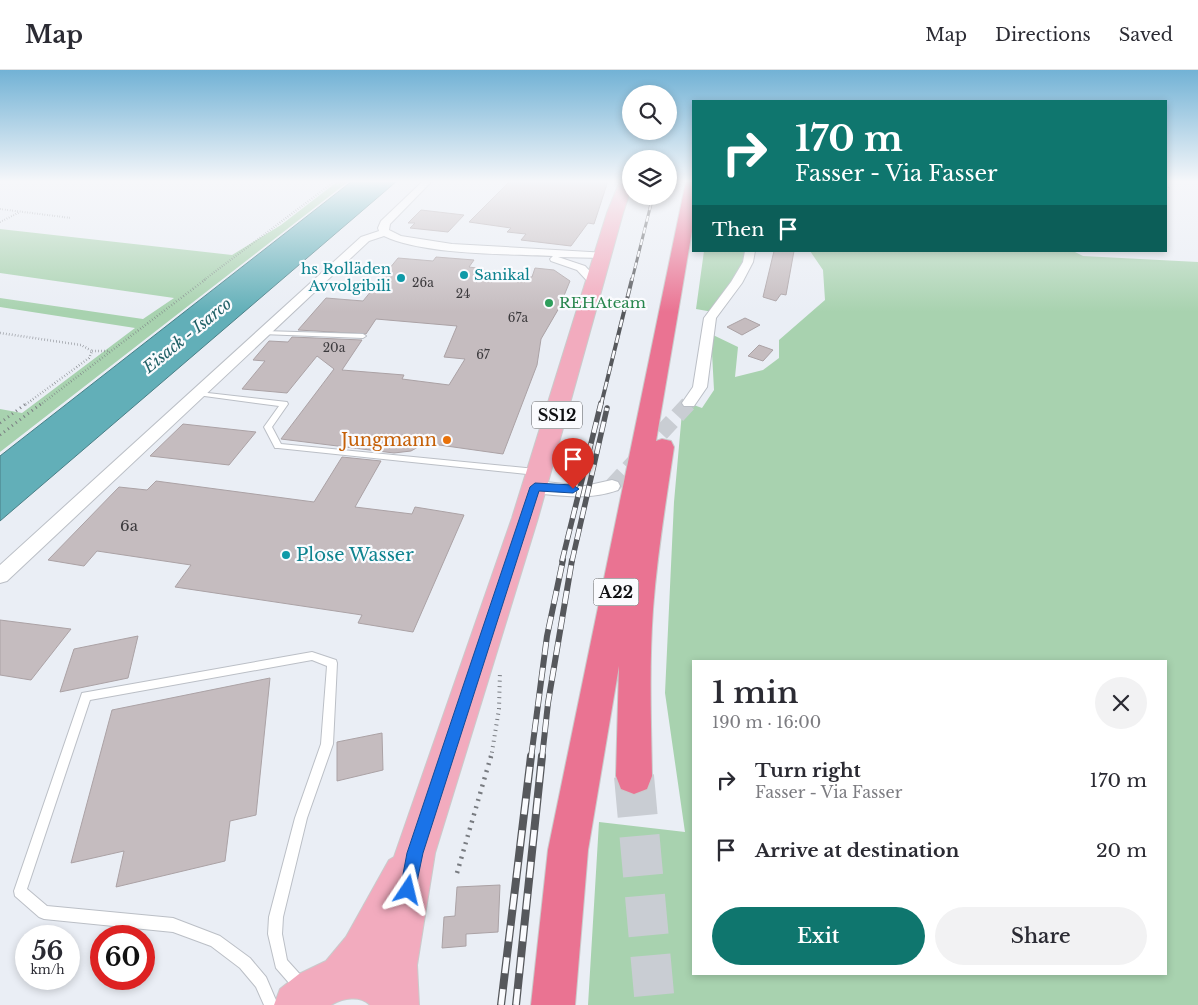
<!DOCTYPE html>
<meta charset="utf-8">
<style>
:root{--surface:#fff;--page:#f2f2f3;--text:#2b2b33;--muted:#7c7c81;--line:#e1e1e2;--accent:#0f766e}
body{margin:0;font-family:"Libre Baskerville",serif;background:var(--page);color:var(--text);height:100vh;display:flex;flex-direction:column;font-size:19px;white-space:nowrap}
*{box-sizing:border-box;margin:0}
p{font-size:16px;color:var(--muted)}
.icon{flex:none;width:28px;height:28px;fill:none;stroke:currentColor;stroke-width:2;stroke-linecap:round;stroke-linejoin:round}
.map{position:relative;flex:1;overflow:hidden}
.panel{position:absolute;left:692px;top:590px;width:475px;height:315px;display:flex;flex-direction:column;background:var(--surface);border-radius:0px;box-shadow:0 2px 8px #0003}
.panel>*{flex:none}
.top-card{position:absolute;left:692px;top:30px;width:475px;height:152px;border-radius:0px;box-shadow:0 2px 8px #0003;background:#0f766e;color:#fff;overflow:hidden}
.controls{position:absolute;left:622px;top:15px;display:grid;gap:10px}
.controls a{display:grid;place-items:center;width:55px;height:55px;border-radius:50%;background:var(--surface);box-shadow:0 2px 8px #0003;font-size:25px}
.speed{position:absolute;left:15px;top:855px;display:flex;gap:10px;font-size:25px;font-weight:700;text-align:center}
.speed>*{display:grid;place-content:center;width:65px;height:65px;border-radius:50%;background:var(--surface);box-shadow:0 2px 8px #0003;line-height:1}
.speed small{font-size:12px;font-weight:400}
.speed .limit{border:8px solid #d22;background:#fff;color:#111}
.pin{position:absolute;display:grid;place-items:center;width:42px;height:42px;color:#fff;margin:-51px -21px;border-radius:50% 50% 50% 0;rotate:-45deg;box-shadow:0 0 5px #0007}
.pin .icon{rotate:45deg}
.me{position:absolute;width:55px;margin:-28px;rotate:10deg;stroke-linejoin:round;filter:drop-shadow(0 0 4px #0008)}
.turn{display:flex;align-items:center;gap:18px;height:105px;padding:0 20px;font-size:22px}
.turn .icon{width:65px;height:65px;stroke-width:2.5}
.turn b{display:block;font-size:35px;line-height:42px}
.then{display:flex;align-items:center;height:48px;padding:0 20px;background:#0003;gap:10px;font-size:19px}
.round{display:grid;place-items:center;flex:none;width:52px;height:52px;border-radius:26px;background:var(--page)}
.headline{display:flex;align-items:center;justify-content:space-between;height:85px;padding:0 20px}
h1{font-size:30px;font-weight:600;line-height:38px}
.action{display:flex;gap:10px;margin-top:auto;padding:10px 20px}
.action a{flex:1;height:58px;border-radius:30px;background:var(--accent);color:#fff;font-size:20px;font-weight:600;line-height:58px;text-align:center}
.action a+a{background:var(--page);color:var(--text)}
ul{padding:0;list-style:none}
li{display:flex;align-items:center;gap:15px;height:70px;padding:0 20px}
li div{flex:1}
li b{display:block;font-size:19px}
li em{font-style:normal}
header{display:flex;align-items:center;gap:30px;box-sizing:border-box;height:70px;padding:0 25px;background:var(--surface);border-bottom:1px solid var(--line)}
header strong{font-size:24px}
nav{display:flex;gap:28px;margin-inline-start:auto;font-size:18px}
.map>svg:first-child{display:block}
</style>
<header>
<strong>Map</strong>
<nav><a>Map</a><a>Directions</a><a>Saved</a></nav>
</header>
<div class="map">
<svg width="1198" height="935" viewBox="0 0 1198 935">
<rect width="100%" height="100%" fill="#eaeef5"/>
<!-- green -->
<path fill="#a8d2af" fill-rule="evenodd" d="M338,111H349L0,382V339L22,343L135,258L0,237V228L143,249L174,228L0,203V159L232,185L281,155Z
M704,181H750L713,242L696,239Z
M810,181H1073L1083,186L1198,192V935H588L599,752L685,762L665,623L674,432L683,331L702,338L714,320L711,264L738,277L735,307L763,300L779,288V270L825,230L823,200ZM694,591H1166V904H694Z"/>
<!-- water -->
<path fill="#62afb8" stroke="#497f86" d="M352,111H397L0,451V386Z"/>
<!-- building -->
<path fill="#c5bcbf" stroke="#aba2a5" d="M510,111H608L594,154L588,153L571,176L521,170L526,164L507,162L511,158L469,152Z
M421,140L464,145L448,162L410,158L415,153H408Z
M774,181H794L786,225L781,224L776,231L763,227Z
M436,187L474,190L469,197L484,199L481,203L532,207L535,198L554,200L570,211L559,238L541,269L537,295L503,384L425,373L411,381L394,383L281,369L334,299L317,286L287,323L242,319L265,291L253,290L269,271L288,272L292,267L362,270L342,300L404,305L402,309L449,315L465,289L444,287L457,256L376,249L366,264L298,260L326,228L363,231L398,188L433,191Z
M745,248L760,255L742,265L727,257Z
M759,275L773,280L763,291L748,286Z
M183,354L256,362L229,395L150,386Z
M342,387L381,391L355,437L412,444L415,437L464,445L413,562L358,553L362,545L175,517L191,495L97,481L84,496L48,490L119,417L147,420L156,411L314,432Z
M0,550L71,559L31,610L0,605Z
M138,566L128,608L60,622L74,579Z
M270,608L256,745L230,751L225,791L116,817L124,781L71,793L112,640Z
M382,663L383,700L337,711V672Z
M500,815L498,862L466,864V876L442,878L444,847L455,846L457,817Z"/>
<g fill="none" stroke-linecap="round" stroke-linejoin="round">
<!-- minor-tunnel-far1 -->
<path stroke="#c9cdd3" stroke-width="12" stroke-dasharray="12 6" stroke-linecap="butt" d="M688,335L689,333"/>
<!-- minor-tunnel -->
<path stroke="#c9cdd3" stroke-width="16" stroke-dasharray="16 8" stroke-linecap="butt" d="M612,416L689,333"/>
<!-- motorway-tunnel -->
<path stroke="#c9cdd3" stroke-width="40" stroke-dasharray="40 20" stroke-linecap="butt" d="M634,706L655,935"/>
<!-- service casing -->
<g stroke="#bbbfc6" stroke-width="2">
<path id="service" d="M264,261L363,264L366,266L363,268L262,264V262Z
M199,322L287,332L288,334L272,357L281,374L536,399L540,402L536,405L278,378H275L264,357L279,336L197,325L195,324Z
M312,582L336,590L337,593L333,674L307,748L283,847L282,864L287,890L306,911L308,916L306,921L301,923L296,921L276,898L268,864L269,847L295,748L321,674L327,596L312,590L90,630L27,819L47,836L173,848L220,866L250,888L266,907L278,935H264L256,917L240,898L211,876L173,862L44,849L39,847L15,826L14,821L82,623Z"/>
</g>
<!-- minor casing -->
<g stroke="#bbbfc6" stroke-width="2">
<path id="minor" d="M423,111H432L390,154L389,160L401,166L452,174L607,183L608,185L607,187L603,188L558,187L585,196L601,213L599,215H591L577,200L551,191L550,189L553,186C508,184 423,185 384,166L369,171L7,511L0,513V495L361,167L379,161L378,158L381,151Z
M745,181H755L753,192L742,213L716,248L707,317L694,336H684L682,333L693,317L704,248L731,212L743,192Z
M612,410L618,412L620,416L618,420C590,430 563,426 535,423L529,421L527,417L529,413L535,411L585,416Z"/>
</g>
<!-- primary casing -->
<g stroke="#cacacb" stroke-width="2">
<path id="primary" d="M620,111H631V119L623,143L538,448L435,783L417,895L419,935H370C360,925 343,928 331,935H274L280,919L299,904L326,891L346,867L389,790L394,787L512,448L607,143Z"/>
</g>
<!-- motorway casing -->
<g stroke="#cacacb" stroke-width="2">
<path id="motorway" d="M686,111H694V149L656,371L662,369L671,371L674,377C666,431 657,485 653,539C649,595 651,650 652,706L647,719L634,724L621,719L616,706L619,596L588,780L575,935H531L548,780Z"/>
</g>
<!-- path-far4 -->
<path stroke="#787b80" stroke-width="2" stroke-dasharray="0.5 2" stroke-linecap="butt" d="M1166,116L1170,118L1166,120
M0,139L71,148
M0,152L20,142
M204,210L335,111"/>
<!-- path-far3 -->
<path stroke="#787b80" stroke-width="2.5" stroke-dasharray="0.5 2.5" stroke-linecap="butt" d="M0,263L81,275L92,281L89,288L25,335
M92,281H110
M40,335L206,209"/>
<!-- path-far2 -->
<path stroke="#787b80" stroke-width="3" stroke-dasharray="1 4" stroke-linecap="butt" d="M0,353L27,333
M0,365L42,333"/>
<!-- path-far1 -->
<path stroke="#787b80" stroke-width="4" stroke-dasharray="1 4.5" stroke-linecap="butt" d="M491,688L499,639L500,601"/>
<!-- path -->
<path stroke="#787b80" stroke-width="4.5" stroke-dasharray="2 5.5" stroke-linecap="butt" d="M457,803L491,686"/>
<!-- service -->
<use href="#service" fill="#fff" fill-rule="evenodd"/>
<!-- minor -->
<use href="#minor" fill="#fff" fill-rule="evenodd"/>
<!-- primary -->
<use href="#primary" fill="#f2abbe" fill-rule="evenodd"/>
<!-- motorway -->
<use href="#motorway" fill="#ea7392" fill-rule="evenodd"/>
<!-- rail-far4 casing -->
<g stroke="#56585c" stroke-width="3">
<path id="rail-far4" d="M632,210L653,126"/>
</g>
<!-- rail-far3 casing -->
<g stroke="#56585c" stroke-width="4">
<path id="rail-far3" d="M601,335L632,209"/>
</g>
<!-- rail-far2 casing -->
<g stroke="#56585c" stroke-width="5.5">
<path id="rail-far2" d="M562,491L601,333
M572,491L607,338"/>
</g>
<!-- rail-far1 casing -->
<g stroke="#56585c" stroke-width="6">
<path id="rail-far1" d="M531,688L547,566L563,490
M542,688L548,633L572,490"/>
</g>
<!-- rail casing -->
<g stroke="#56585c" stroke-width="8">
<path id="rail" d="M501,935L531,686
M516,935L542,686"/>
</g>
<!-- rail-far4 -->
<use href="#rail-far4" stroke="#fafbfe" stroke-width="2" stroke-dasharray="6" stroke-linecap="butt"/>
<!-- rail-far3 -->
<use href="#rail-far3" stroke="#fafbfe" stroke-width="2.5" stroke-dasharray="8" stroke-linecap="butt"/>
<!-- rail-far2 -->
<use href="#rail-far2" stroke="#fafbfe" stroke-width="4" stroke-dasharray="11" stroke-linecap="butt"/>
<!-- rail-far1 -->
<use href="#rail-far1" stroke="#fafbfe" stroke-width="4.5" stroke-dasharray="13" stroke-linecap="butt"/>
<!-- rail -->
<use href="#rail" stroke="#fafbfe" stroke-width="5.5" stroke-dasharray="16" stroke-linecap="butt"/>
</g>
<!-- sky -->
<linearGradient id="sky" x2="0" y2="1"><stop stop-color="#72b2d5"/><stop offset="0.46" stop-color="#f6f7fa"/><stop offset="1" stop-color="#f6f7fa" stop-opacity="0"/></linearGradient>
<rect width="1198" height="242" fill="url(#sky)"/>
<!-- route -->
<path fill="#1a73e8" stroke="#114b97" d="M535,413L573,415L579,419L573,423L539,421L423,783L414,826L408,828L402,826L400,820L407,783L530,417Z"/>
<!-- markers -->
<g fill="#0f9aa8" stroke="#fafbfe" stroke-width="2">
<circle cx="464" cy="205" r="5"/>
<circle cx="401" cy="208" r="5"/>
<circle cx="286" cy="485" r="5"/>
</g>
<circle fill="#2e9e5b" stroke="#fafbfe" stroke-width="2" cx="549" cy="233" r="5"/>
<circle fill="#e8710a" stroke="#fafbfe" stroke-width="2" cx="447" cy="370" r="5"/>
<g text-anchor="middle" stroke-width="4.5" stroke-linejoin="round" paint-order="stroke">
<!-- far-number labels -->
<g font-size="12" fill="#3c3a3d">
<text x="423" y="217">26a</text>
<text x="463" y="228">24</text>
<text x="518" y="252">67a</text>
<text x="334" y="282">20a</text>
<text x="483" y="289">67</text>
</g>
<!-- far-culture labels -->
<g font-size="15" fill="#0d838f" stroke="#fafbfe" text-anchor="end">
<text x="391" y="204">hs Rolläden<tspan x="391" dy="17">Avvolgibili</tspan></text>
<text x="474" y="210" text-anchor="start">Sanikal</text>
</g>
<!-- far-leisure labels -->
<g font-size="15" fill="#27864d" stroke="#fafbfe" text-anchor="start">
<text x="559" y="238">REHAteam</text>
</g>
<!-- number labels -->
<g font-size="15" fill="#3c3a3d">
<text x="129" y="461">6a</text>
</g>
<!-- far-water labels -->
<g font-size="16" font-style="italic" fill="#216167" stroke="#fafbfe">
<text transform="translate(187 265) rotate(-39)" y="6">Eisack - Isarco</text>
</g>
<!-- shield labels -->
<g fill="#fafbfe" stroke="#555659" stroke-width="1">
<rect x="532" y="331.5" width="50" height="27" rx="4"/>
<rect x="593.5" y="508.5" width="45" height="27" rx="4"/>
</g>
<g font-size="16" font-weight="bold" fill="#0e0f12">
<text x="557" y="351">SS12</text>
<text x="616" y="528">A22</text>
</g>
<!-- food labels -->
<g font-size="18" fill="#c56008" stroke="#fafbfe" text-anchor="end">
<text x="437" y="376">Jungmann</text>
</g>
<!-- culture labels -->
<g font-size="18" fill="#0d838f" stroke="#fafbfe" text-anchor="start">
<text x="296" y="491">Plose Wasser</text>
</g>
</g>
</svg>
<div class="controls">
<a><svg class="icon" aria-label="search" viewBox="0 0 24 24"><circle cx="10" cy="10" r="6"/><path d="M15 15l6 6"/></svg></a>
<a><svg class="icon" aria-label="layers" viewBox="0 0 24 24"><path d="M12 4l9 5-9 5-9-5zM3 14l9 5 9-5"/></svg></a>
</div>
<div class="speed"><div>56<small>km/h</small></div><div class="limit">60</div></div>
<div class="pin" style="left:573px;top:419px;background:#d93025"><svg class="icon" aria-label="arrive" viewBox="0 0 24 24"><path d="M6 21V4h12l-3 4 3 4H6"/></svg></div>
<svg class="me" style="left:408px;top:820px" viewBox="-20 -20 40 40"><path d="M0-17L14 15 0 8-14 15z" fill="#1a73e8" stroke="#fff" stroke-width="4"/></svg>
<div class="top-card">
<div class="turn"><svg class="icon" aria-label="right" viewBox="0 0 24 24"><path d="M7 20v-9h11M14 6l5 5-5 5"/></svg><div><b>170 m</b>Fasser - Via Fasser</div></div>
<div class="then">Then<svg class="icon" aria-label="arrive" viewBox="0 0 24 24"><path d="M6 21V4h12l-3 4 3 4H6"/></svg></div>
</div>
<section class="panel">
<div class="headline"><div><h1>1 min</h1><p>190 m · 16:00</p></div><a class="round"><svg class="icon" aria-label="close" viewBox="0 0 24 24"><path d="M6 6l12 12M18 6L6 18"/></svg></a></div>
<ul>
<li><svg class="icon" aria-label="right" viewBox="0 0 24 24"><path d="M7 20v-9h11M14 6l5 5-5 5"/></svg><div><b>Turn right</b><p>Fasser - Via Fasser</p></div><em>170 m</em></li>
<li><svg class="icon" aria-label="arrive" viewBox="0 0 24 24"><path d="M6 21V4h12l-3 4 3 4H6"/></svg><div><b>Arrive at destination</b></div><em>20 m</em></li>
</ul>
<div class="action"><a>Exit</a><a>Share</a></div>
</section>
</div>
